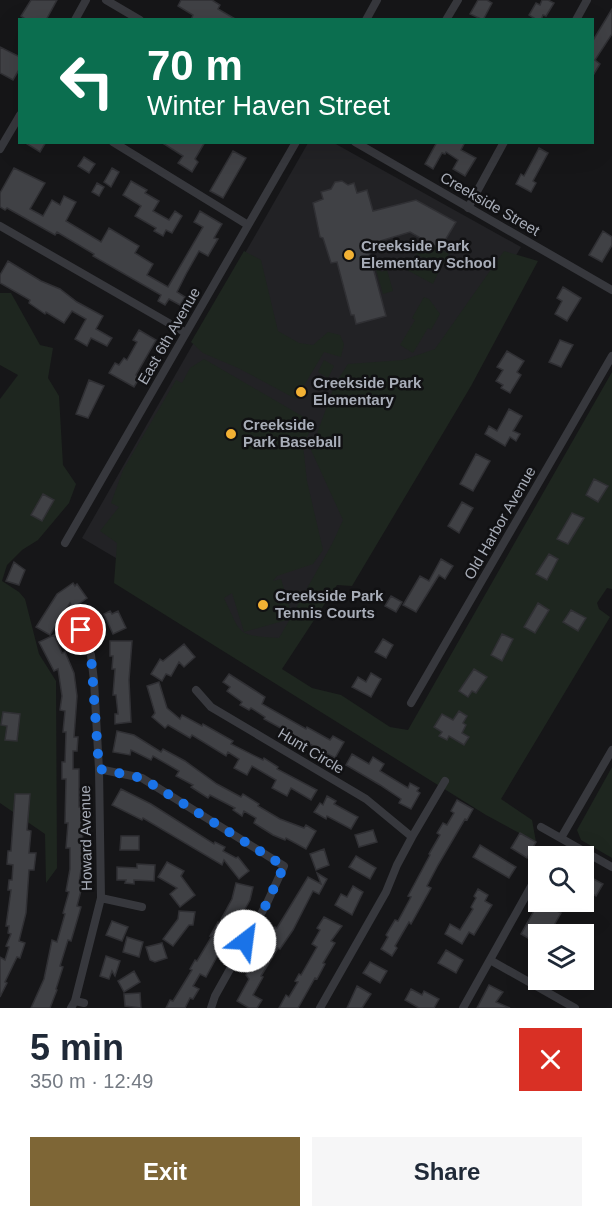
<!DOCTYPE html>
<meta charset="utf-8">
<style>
:root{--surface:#fff;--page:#f6f6f7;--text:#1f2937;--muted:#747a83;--accent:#7e6636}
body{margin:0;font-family:Helvetica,sans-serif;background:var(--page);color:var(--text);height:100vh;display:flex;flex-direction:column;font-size:22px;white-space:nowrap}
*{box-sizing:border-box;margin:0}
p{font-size:20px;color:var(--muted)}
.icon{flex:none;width:33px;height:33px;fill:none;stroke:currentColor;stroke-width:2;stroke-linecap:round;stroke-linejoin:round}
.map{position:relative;height:1008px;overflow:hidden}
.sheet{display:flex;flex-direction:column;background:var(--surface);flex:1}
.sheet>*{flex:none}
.banner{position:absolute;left:18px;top:18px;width:576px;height:126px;border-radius:0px;box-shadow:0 6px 24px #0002;background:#0b6e4f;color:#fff;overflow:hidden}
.tools{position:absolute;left:528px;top:846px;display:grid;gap:12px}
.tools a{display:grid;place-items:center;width:66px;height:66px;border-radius:0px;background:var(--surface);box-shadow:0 6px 24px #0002;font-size:30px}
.pin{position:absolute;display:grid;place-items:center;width:51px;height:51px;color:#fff;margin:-26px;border:3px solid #fff;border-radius:50%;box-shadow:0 2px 6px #0007}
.me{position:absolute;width:66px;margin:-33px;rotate:30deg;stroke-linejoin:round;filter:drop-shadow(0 0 4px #0008)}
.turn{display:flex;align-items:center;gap:21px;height:126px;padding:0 30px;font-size:27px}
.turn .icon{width:78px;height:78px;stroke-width:2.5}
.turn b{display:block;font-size:42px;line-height:51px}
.round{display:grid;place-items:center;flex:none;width:63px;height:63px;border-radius:0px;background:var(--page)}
.headline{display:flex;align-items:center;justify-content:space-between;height:102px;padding:0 30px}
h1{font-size:36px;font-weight:600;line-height:45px}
.cta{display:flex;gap:12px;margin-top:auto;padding:12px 30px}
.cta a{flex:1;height:69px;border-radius:0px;background:var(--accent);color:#fff;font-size:24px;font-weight:600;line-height:69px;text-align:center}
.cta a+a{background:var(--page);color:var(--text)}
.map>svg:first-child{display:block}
</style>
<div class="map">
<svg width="612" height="1008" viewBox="0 0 612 1008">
<rect width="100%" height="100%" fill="#161618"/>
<!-- built -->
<path fill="#222225" d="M308,143H334L521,247L282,656L82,538Z"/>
<!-- green -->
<path fill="#1e261f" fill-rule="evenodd" d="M423,239L449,254L441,268L416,254Z
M244,251L261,260L278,331L299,343L313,345L328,332L340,335L344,344L341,357L324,352L296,399L238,368L203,353L191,342Z
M504,251L538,261L471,386L352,586L337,585L282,669L312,688L341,695L390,727L408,730L612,372V589L607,588L597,603L599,609L610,617L501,799L532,820L536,842L486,815L114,583L117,543L100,531L119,507L111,503L123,470L176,380L182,383L190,368L204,359L314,423L303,445L307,481L323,550L313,564L277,576L273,581L281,579L292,615L332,544L343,520L311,450L335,384L348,364L403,360L435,349ZM232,593L244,632L290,619L279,638C236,635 242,636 224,598Z
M415,255L440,269L433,284L407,270Z
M379,265L381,272L387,270L393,291L383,294L375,266Z
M0,293H11L40,345L53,348L48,378L59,396L63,465L76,484L69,503L38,540L22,550L7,565L2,581L19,592L25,599L39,654L56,681L57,868L46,883L45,834L0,803V399L18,375L0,365Z
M424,297L429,299L440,314L431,330L428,328L413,353L400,345L415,320L412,318Z
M324,360L334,366L328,378L318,372Z
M612,767V858L581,840L577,830Z"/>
<!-- building -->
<path fill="#404145" stroke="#303034" stroke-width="1.5" d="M31,0H57L46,20H27L21,16Z
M181,0H212L220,5L218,9L237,20H191L193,15L178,6Z
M478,0H487L492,3L483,20L470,14Z
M542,0H548L554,3L546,16L543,15L541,20H537L529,15L536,3L540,5Z
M612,9V34L595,60L600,64L592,77V42Z
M0,47L20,57V68L13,80L0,73Z
M24,142H46L40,152Z
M161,142H205L195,159L198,162L192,172L178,163L183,156Z
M437,142H465L461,150L476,158L465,176L453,169L458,160L446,152L445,154L442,153L433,169L425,164Z
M539,148L548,153L533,181L536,183L531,192L516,184L521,174L524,176Z
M233,151L246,158L223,198L210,191Z
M84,157L95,164L89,173L78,166Z
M14,168L45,183L30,209L43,216L52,200L60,205L64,196L76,202L66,221L101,242L109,228L139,246L135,253L153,264L147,275L168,287L203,227L194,222L200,211L222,224L214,238L218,239L208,256L199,251L186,274L177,292L185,297L180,305L169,299L165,305L158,301L161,295L93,256L94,254L57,232L55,235L7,208L5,210L0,207V193Z
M112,168L119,172L111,187L104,182Z
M131,181L147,190L145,193L159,201L153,211L169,220L175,211L182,216L172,233L166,230L163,236L154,231L156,228L135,216L141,206L123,195Z
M342,181L348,185L354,183L357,193L367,190L373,211L416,200L456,222L440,249L410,232L367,245L386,316L356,324L354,315H351L337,262L331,263L323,238L320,237L313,203L323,199L321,192L331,189L335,182Z
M97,183L104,187L99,196L92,192Z
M603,231L612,237V245L602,262L589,255Z
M8,261L41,281L60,289L77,302L103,316L96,329L112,338L107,346L91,338L87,346L75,339L86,319L72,311L64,323L46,312L45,314L29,303L30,300L0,283V275Z
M563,287L581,298L567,321L555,314L562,301L557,298Z
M139,330L156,340L136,375L140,377L134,387L109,373L115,363L119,365L124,358L127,360L137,342L133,340Z
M560,340L573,345L561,367L549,362Z
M507,351L524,361L517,372L521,375L510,393L501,388L503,385L496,381L503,370L497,367Z
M89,380L104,386L88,418L76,414Z
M509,409L522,416L513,431L520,434L516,441L510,437L505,446L485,434L489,426L497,431Z
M476,454L490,461L473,491L460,484Z
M594,479L608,486L598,502L586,495Z
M43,494L54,500L42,521L31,515Z
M462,502L473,508L459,533L448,526Z
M572,513L584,518L568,544L557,539Z
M549,554L558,559L547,580L536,574Z
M441,559L453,566L445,579L439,575L416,612L403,605L420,576L429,581Z
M14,562L25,570L19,585L6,581Z
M73,583L75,586L77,584L87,598L73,608L70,603L50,635L36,627L57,594Z
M391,596L402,602L396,612L385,606Z
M538,603L549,610L535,633L524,627Z
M571,610L586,618L578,631L563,622Z
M110,611L112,614L118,611L126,628L113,634L104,614Z
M502,634L513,639L502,661L491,655Z
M54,635L62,653L65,652L74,673L77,696L74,737H78L77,751H73V769H79V807H81V832H83L81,859H85V863H88V870H81L79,883H83L77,906L81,907L71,941L68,940L60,966L63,967L56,989L57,990L50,1008H31L44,979L52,940L57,942L65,914L63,913L69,892L66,891L70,869V848H66L68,823H65L66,779H62V762H65L66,732H63L65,711L60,710L62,696L58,669L54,671L39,642Z
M383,639L393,645L386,658L375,652Z
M110,641H132L129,680L131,722L115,724V714H118L116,695H113L115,669H112L113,656H110Z
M184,644L195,657L184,667L179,662L171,676L166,674L162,681L151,674L160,659L163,661Z
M474,669L487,677L476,693L472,691L468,697L459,691Z
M371,673L381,679L371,697L352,687L358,677L366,682Z
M229,674L265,697L262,704L306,729L307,727L330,740L333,736L344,742L335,758L264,719L265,717L251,708L249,710L240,705L242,702L227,691L230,687L223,682Z
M159,682L167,708L180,719L182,715L202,726L203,724L233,741L231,744L263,760L264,758L278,767L277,769L317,790L311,800L291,788L287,796L272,788L276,780L252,766L247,775L234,768L239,759L228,752L226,756L192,735L190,738L168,725L165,728L152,717L155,713L147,686Z
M459,711L467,716L463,723L466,725L462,733L469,737L464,745L449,736L447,740L439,736L442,732L434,727L442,714L453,720Z
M3,712L20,714L17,741L5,740L7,726L1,725Z
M117,731L134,735L161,752L163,749L185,761L217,784L241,797L243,794L259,804L258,806L280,819L304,828L306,825L316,831L306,849L286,838L285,840L273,835L254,823L256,818L244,811L242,816L233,810L235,808L210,795L208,798L191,787L193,785L176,776L179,771L153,756L151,760L131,750L130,755L113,752Z
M352,754L369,764L373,757L384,764L380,771L408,788L410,783L419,788L417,791L420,793L411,809L399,803L401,799L380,785L346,765Z
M121,789L151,804L214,844L215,842L225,847L223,851L236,858L238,857L249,871L239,879L224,860L222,865L143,818L142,820L112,805Z
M15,794H30L27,830L31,831L29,853H36L34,870H29L26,913L19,941L25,943L20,958L17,957L5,982L7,983L0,997V957L5,960L9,947L6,946L11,934L8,933L9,926H6L11,890H8L9,880H12L13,865L7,864L8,851H11Z
M327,796L336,801L334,804L358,817L351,829L327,816L326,819L314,812L320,803L323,805Z
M457,800L473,809L467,820L465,819L438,865L427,886L431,888L411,924L409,922L395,946L397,948L392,956L381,949L388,937L386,935L395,920L398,921L411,897L408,896L430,855L429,854L440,835L437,833L443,823L447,825L454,813L451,811Z
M373,830L377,842L359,847L355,835Z
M520,833L536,842L527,858L511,848Z
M121,836H139V850H120Z
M480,845L516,867L509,878L473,857Z
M324,849L329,865L316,870L310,854Z
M356,856L376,868L370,879L349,867Z
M167,862L184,871L181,876L195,895L180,907L170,894L177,888L158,877Z
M137,864L155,865L154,881L134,880V884L125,883L126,880H117V867L137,868Z
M317,873L327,879L319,894L313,891L293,930L280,949L278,948L261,976L263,977L253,995L262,1000L257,1008H249L237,1001L249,979L246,975L252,962L261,946L263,947L275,927L277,928L308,877L321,884Z
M588,876L603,884L596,896L584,889V883Z
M236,883L253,887L250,900L229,938L224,935L217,947L221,949L206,977L200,974L193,986L199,989L193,999L190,998L185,1008H166L170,1000L173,1001L192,970L190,969L195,960L197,961L212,936H210L218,922L219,923L232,899Z
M353,886L363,892L352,915L335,905L341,894L347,897Z
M478,889L488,895L485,901L492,905L474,935L469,932L462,944L445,934L450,924L460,930L473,909L471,907L476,898L474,896Z
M539,902L561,913L549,934H538V944L521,934Z
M179,911L195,912L193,925H189L173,946L163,939L178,919Z
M324,917L342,926L331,941L335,943L323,963L325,964L317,979L315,978L298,1008H279L286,995L289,997L298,982L295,981L299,974L301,975L317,947L312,944L320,930L317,928Z
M112,921L128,927L122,941L106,935Z
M127,937L143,942L139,957L123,952Z
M162,943L167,958L155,962L150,960L146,947Z
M446,950L463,960L456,973L438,963Z
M106,956L120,961L115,976L112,971L109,979L100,976Z
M370,962L387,971L380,983L363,973Z
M134,971L140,982L124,992L118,981Z
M489,985L503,992L496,1002L510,1008H477Z
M357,986L371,994L362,1008H347Z
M411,989L422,995L424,991L439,999L434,1008H419L405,1000Z
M140,993L141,1008L125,1006L124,994Z"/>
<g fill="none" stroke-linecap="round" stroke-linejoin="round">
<!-- street -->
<path stroke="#37383d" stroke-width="8" d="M106,0L140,20
M75,20L86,0
M366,20L377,0
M446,20L458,0
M576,20L587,0
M113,142L248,225
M355,142L612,290
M0,149L20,115
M468,208L504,142
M0,226L186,333
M65,543L296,142
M196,690L211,707L366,799L412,837
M411,703L612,356
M99,769L142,778L284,866L267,903L215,996L211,1008
M541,827L612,867
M561,838L612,750
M101,898L142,907
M490,960L575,1008
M75,1001L84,1003
M71,1008L75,1001L101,898L99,769L94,681L91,655L81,630
M320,1008L386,892L397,865L412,837L445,781
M463,1008L538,874"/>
</g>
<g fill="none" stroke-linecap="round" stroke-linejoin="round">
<!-- route -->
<path stroke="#1a73e8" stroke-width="10" stroke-dasharray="0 18" d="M81,630L91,655L99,769L142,778L284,866L267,903L245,941"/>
</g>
<!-- markers -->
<g fill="#f2b134" stroke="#111113" stroke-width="2">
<circle cx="349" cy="255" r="6"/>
<circle cx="301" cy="392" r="6"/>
<circle cx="231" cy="434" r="6"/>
<circle cx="263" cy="605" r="6"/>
</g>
<g text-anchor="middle" stroke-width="5" stroke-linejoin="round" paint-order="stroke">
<!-- street labels -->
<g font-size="15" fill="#a8adb8" stroke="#111113">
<text transform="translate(490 204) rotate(30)" y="5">Creekside Street</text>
<text transform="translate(169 336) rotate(-60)" y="5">East 6th Avenue</text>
<text transform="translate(500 523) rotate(-60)" y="5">Old Harbor Avenue</text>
<text transform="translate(311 751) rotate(31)" y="5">Hunt Circle</text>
<text transform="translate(86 838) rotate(-91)" y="5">Howard Avenue</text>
</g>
<!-- poi labels -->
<g font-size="15" font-weight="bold" fill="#a8adb8" stroke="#111113" text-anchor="start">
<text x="361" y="251">Creekside Park<tspan x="361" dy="17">Elementary School</tspan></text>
<text x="313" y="388">Creekside Park<tspan x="313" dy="17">Elementary</tspan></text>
<text x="243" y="430">Creekside<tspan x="243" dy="17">Park Baseball</tspan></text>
<text x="275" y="601">Creekside Park<tspan x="275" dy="17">Tennis Courts</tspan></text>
</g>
</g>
</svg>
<div class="tools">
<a><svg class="icon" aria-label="search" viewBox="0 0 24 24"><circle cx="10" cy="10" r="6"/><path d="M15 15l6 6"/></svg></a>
<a><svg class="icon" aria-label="layers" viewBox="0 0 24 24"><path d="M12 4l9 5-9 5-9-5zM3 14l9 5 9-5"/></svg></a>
</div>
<div class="pin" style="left:81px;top:630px;background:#d93025"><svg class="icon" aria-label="arrive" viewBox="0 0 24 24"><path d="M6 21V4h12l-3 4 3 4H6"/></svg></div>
<svg class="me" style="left:245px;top:941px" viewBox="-20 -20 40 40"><circle r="19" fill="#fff"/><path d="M0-13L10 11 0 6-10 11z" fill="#1a73e8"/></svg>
<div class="banner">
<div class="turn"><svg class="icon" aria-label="left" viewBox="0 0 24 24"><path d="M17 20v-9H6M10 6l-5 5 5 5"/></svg><div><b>70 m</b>Winter Haven Street</div></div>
</div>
</div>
<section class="sheet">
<div class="headline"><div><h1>5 min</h1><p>350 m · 12:49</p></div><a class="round" style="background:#d93025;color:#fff"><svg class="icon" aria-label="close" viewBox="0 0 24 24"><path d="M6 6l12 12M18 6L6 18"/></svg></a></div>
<div class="cta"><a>Exit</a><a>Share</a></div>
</section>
